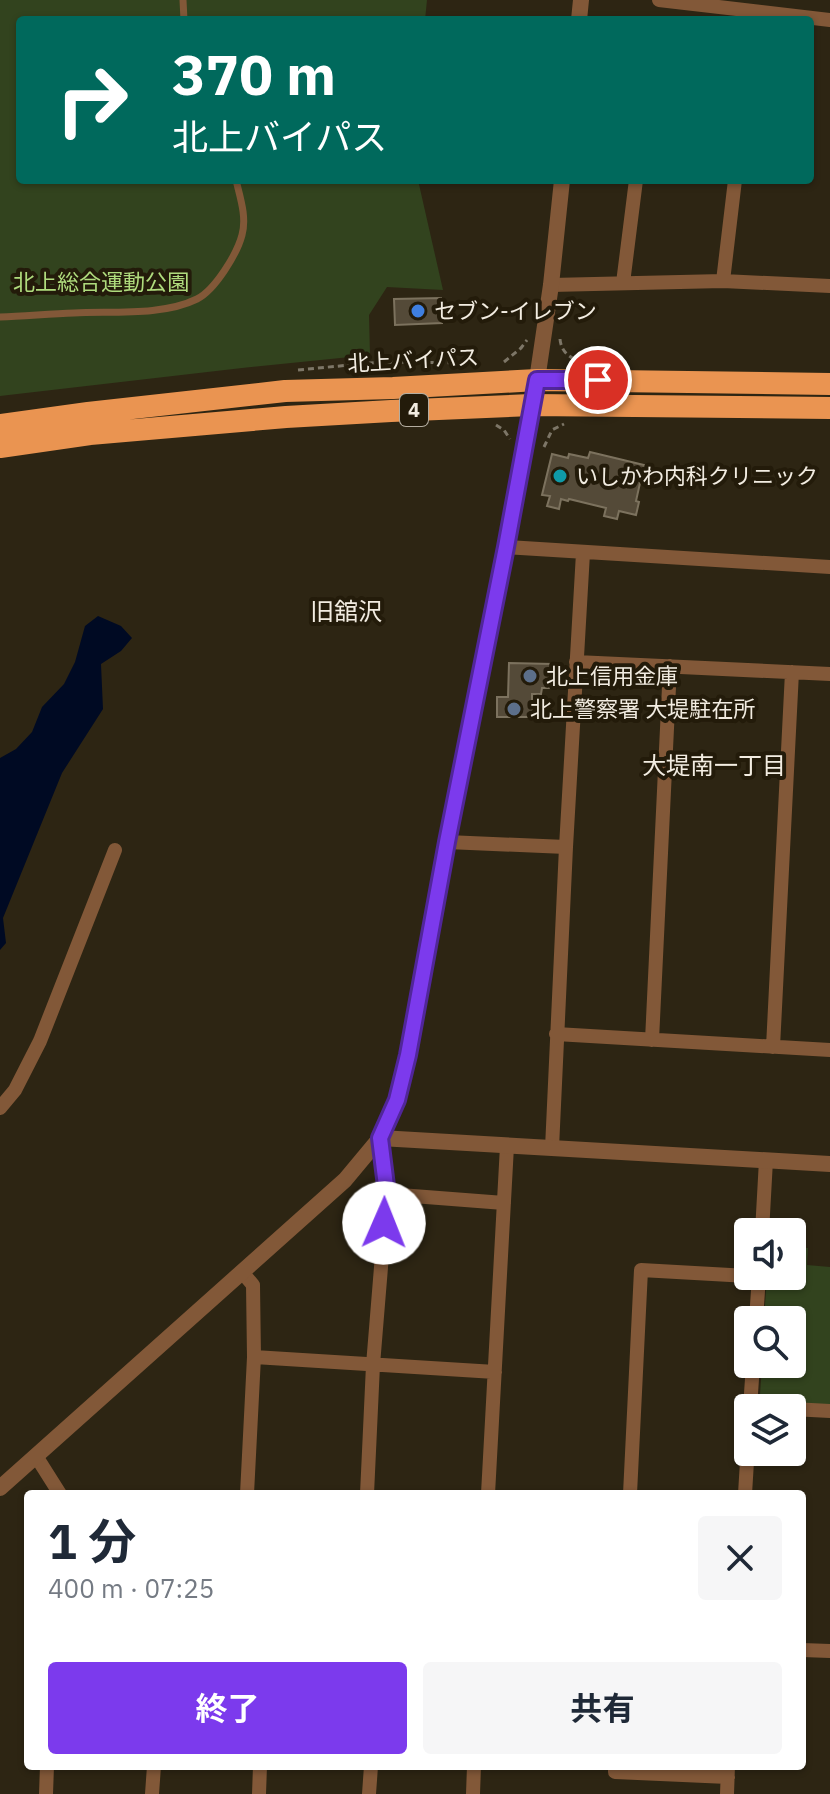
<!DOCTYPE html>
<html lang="ja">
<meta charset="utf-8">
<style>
:root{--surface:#fff;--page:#f6f6f7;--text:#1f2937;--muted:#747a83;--accent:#7c3aed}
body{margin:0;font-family:"IBM Plex Sans","Noto Sans JP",sans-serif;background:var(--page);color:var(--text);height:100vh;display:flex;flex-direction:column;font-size:30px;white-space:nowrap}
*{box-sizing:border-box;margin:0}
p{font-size:26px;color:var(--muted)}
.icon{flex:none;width:44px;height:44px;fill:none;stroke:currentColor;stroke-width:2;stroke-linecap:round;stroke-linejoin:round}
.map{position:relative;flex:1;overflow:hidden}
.sheet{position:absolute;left:24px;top:1490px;width:782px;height:280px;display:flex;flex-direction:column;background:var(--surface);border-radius:8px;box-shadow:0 2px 6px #0004}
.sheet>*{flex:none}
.hud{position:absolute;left:16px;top:16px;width:798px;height:168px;border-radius:8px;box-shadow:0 2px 6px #0004;background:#00695c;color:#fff;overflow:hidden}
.buttons{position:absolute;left:734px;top:1218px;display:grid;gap:16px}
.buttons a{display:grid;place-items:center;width:72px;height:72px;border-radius:8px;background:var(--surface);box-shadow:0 2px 6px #0004;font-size:40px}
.pin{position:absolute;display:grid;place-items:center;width:68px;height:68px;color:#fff;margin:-34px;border:4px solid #fff;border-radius:50%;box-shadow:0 2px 8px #0007}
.me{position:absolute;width:88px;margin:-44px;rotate:1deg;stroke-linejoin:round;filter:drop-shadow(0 0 6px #0008)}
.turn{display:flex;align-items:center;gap:28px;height:168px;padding:0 24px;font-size:36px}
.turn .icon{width:104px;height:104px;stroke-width:2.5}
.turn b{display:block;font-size:56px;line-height:68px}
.round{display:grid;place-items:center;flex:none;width:84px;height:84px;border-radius:8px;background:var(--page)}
.overview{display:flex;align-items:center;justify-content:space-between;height:136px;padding:0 24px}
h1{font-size:48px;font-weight:700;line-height:60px}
.cta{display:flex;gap:16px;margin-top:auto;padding:16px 24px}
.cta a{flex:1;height:92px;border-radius:8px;background:var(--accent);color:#fff;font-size:32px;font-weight:700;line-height:92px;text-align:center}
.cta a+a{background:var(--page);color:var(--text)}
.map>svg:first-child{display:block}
</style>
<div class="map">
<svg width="830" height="1794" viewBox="0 0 830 1794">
<rect width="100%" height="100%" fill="#2d2513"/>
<!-- green -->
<path fill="#32431e" d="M0,0H427L425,20H20V180H418L443,290L387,287L369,315L370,355L242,368L0,396Z
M792,1247L808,1248L807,1265L830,1267V1406L765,1401L760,1395L762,1364H792V1320H764L767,1276H792Z"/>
<!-- water -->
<path fill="#000a23" d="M98,616L121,626L132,638L121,651L101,664L103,709L62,773L3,918L6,943L0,950V758L16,749L32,732L42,707L64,684L75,662L85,626Z"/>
<!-- building -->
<path fill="#544a38" stroke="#7c725e" stroke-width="2" d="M441,298L442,323L395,325L394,299Z
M590,452L644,465L636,501L639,502L636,515L619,511L617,519L604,516L606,508L569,499L568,501L561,499L559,509L547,506L550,496L542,495L552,454L568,458L569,454L588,458Z
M509,663L552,664V688H542L541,694H532V717H497V697H508Z"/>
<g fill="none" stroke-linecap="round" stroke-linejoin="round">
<!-- path -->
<path stroke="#7d7667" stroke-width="3" stroke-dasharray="6 4" stroke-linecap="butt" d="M560,339C561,351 569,358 580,361
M504,362L521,348L527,340
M298,370L381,362L470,363
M496,425L504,430L510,439
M544,447L552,430L564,424"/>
<!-- service -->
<path stroke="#825838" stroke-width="7" d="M183,0L184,20
M0,317C25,316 49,314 74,313C111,311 163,316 197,299C215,290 237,254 242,235C247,217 240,197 236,180"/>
<!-- minor -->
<path stroke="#825838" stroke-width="14" d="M659,0L830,20
M723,281L735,180
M623,283L636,180
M551,285L723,281L830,286
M506,547L830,567
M576,662L830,674
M447,842L566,847
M556,1034L830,1050
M652,1040L670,666
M773,1047L792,672
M0,1108L15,1090L40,1041L115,850
M552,1148L566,847L583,553
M387,1194L504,1203
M762,1232L766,1160
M242,1272L253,1285L254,1357L247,1494
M756,1320L759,1276
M254,1357L495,1372
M750,1406L775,1408
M750,1408L753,1364
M792,1409L830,1411
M36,1456L60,1494
M367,1494L373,1365L387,1194L380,1138
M488,1494L507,1146
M630,1494L641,1270L748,1276
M745,1494L748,1445
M802,1650L830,1651
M615,1766V1772L728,1777
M46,1794L47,1766
M152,1794L154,1766
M259,1794L260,1766
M369,1794L371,1766
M473,1794L474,1766
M727,1794L728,1766"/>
<!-- tertiary -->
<path stroke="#825838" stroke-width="16" d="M579,20L581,0
M380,1138L830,1164
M0,1488L345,1180L380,1138L397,1100L408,1055L447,842L506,547L537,380L551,285L562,180"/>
<!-- trunk -->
<path stroke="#ea9451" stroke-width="22" d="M0,425L88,413L285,391L393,388L537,380L830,384
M0,447L90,434L286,417L391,411L531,405L830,408"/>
</g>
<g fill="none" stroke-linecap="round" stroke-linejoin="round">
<!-- route casing -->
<g stroke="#51269a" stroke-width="20">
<path id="route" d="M384,1223L387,1194L380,1138L397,1100L408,1055L447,842L506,547L537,380H598"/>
</g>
<!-- route -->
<use href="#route" stroke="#7c3aed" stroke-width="14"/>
</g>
<!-- markers -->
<circle fill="#3f7fe0" stroke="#231b0a" stroke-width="3" cx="418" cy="311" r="8"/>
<circle fill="#0f9aa8" stroke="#231b0a" stroke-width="3" cx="560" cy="476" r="8"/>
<g fill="#5c6f8a" stroke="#231b0a" stroke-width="3">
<circle cx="530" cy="676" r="8"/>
<circle cx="514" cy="709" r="8"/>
</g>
<g text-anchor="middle" stroke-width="8" stroke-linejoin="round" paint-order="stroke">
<!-- shield labels -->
<rect fill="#231b0a" stroke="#b4ada0" stroke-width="2" x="400" y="394" width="28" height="32" rx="6"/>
<g font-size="20" font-weight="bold" fill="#f2ece1">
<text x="414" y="417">4</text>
</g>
<!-- park labels -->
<g font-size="22" fill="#afdb7d" stroke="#231b0a">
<text x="101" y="290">北上総合運動公園</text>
</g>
<!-- poi labels -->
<g font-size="22" fill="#f2ece1" stroke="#231b0a" text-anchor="start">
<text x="434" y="319">セブン-イレブン</text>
<text x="576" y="484">いしかわ内科クリニック</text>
<text x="546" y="684">北上信用金庫</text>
<text x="530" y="717">北上警察署 大堤駐在所</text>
</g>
<!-- street labels -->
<g font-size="22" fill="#f2ece1" stroke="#231b0a">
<text transform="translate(413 360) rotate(-3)" y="8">北上バイパス</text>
</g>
<!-- neighbourhood labels -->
<g font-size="24" fill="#f2ece1" stroke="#231b0a">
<text x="346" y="620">旧舘沢</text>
<text x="714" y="774">大堤南一丁目</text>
</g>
</g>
</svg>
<div class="buttons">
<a><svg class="icon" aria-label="sound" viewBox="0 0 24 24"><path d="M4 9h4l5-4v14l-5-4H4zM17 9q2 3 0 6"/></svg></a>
<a><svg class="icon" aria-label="search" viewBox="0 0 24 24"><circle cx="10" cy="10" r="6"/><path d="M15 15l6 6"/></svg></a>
<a><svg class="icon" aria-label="layers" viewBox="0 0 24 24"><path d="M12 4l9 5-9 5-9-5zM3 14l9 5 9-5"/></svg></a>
</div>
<div class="pin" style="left:598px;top:380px;background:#d93025"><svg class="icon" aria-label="arrive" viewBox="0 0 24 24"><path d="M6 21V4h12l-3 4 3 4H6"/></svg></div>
<svg class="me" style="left:384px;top:1223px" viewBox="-20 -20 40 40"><circle r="19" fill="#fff"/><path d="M0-13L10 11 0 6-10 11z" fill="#7c3aed"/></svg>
<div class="hud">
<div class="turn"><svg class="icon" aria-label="right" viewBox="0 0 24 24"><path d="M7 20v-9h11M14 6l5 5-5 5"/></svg><div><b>370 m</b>北上バイパス</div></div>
</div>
<section class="sheet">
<div class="overview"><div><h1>1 分</h1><p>400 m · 07:25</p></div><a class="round"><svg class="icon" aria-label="close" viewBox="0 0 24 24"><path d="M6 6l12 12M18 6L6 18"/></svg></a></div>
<div class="cta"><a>終了</a><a>共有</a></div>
</section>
</div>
